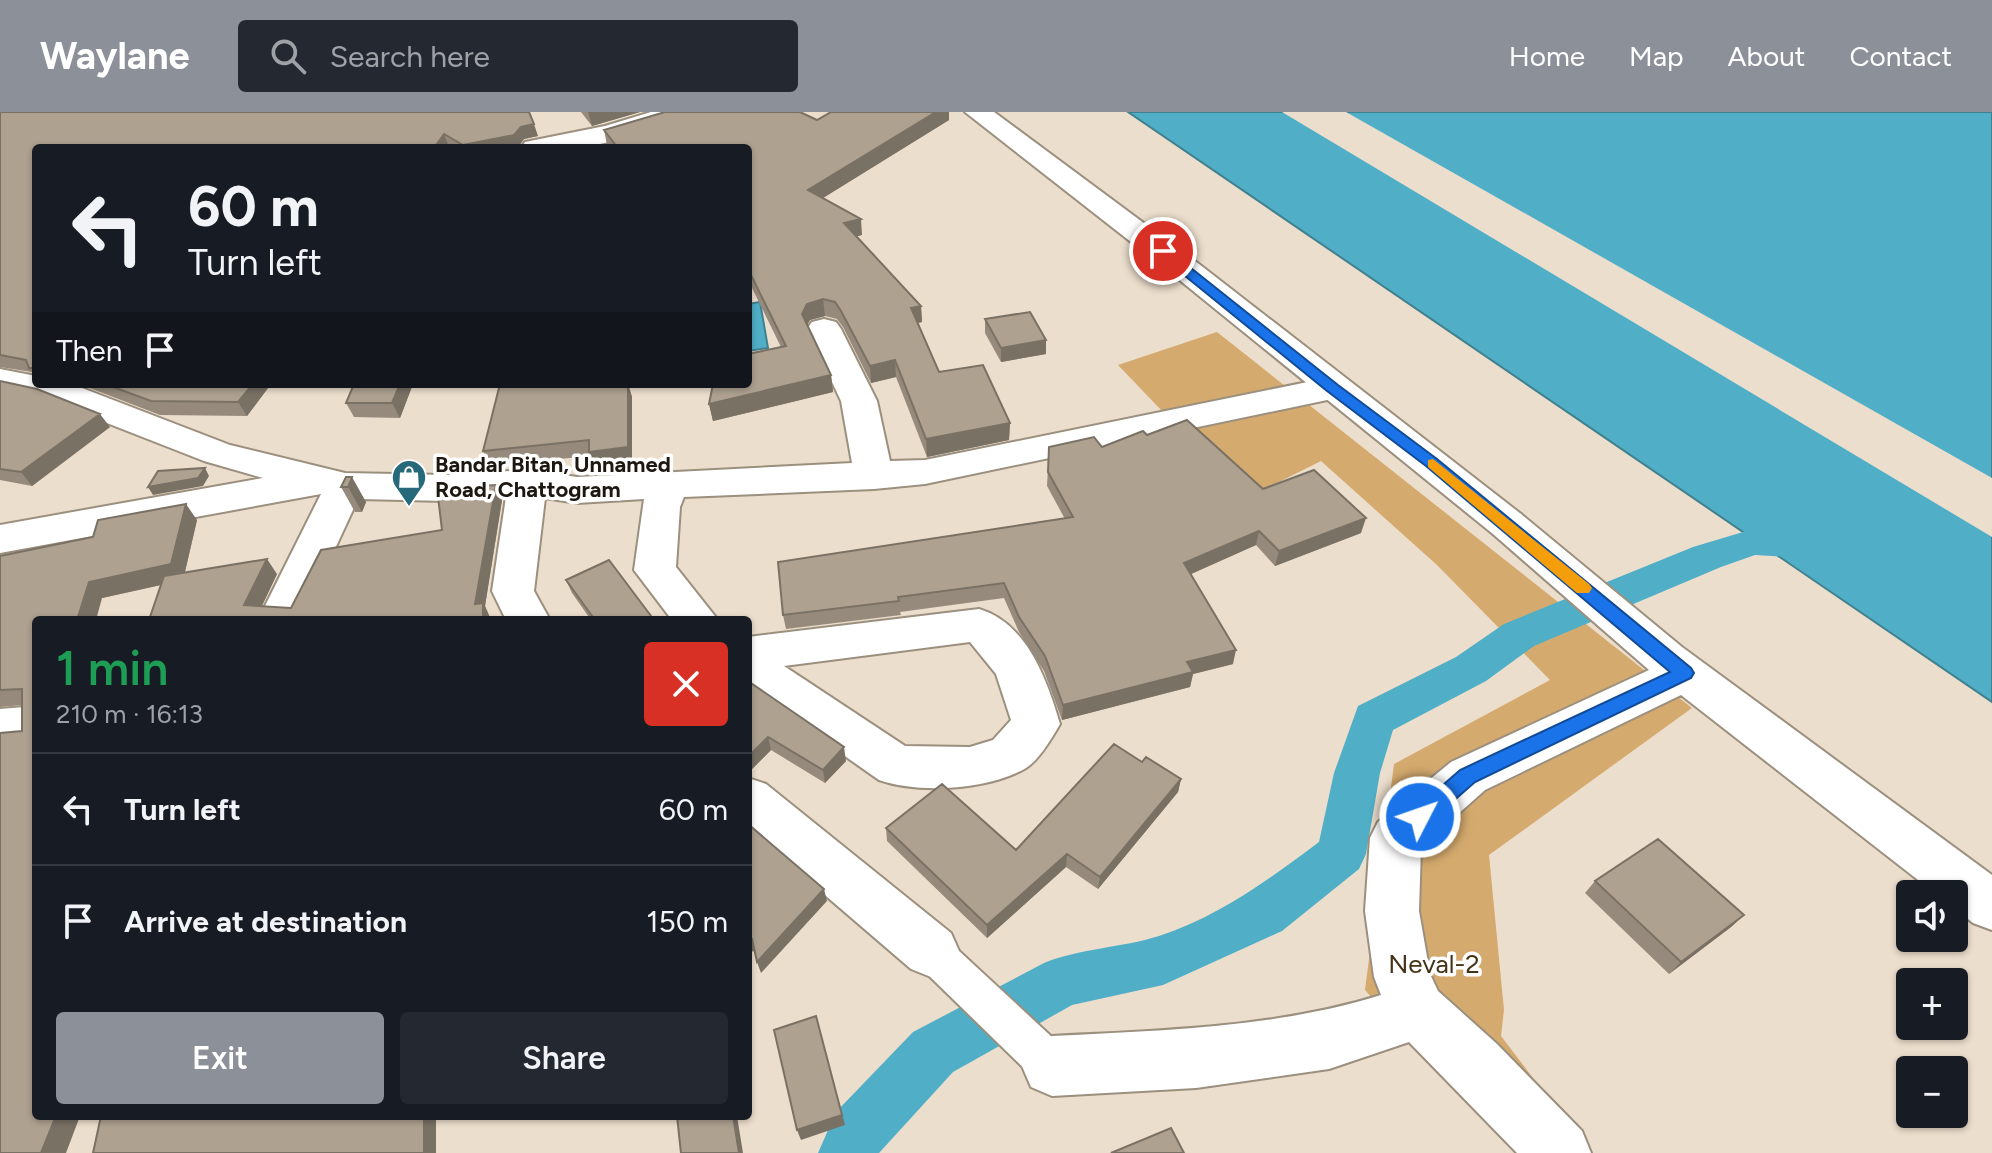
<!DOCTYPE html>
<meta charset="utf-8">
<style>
:root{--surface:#171b24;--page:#242831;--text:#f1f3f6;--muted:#9ea1a6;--line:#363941;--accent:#8c9099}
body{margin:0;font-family:Figtree,sans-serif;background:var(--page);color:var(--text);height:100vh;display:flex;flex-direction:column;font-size:30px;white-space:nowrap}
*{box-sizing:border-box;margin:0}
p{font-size:26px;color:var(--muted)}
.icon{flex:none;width:44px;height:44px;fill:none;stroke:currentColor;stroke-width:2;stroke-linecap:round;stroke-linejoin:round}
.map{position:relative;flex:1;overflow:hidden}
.sheet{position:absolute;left:32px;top:504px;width:720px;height:504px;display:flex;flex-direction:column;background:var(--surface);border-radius:8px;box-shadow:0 2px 6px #0004}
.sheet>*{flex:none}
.top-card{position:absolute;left:32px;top:32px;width:720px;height:244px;border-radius:8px;box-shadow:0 2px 6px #0004;background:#171b24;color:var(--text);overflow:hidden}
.controls{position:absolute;left:1896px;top:768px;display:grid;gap:16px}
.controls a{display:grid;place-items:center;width:72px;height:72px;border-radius:8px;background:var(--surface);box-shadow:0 2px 6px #0004;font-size:40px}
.pin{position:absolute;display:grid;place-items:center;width:68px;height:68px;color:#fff;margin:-34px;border:4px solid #fff;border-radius:50%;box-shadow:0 2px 8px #0007}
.me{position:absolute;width:88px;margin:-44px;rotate:49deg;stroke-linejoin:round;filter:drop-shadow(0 0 6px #0008)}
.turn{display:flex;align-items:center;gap:28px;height:168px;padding:0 24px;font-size:36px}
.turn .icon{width:104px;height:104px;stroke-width:2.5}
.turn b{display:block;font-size:56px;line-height:68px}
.then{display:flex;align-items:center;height:76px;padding:0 24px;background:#0003;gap:16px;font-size:30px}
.round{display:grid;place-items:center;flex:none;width:84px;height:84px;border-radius:8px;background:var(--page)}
.headline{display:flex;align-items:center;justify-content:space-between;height:136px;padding:0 24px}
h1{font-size:48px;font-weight:600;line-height:60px;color:#1e9e55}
.action{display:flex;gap:16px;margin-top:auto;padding:16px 24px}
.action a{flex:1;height:92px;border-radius:8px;background:var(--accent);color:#fff;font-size:32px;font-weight:600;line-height:92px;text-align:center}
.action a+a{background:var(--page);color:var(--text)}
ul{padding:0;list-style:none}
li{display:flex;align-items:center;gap:24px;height:112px;padding:0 24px;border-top:2px solid var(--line)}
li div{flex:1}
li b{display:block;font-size:30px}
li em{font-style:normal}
header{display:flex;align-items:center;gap:48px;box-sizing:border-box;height:112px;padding:0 40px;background:var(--accent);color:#fff}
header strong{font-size:38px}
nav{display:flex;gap:44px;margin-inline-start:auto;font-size:28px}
.search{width:560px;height:72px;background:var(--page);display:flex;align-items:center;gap:20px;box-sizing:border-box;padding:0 28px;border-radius:8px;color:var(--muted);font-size:30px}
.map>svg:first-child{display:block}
</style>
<header>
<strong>Waylane</strong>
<div class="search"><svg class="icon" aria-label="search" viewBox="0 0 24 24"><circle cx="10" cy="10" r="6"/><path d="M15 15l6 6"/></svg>Search here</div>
<nav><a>Home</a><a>Map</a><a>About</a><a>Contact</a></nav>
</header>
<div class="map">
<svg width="1992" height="1041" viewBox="0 0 1992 1041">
<rect width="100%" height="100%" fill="#ecdecc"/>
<!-- green -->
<path fill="#d5aa6e" d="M1217,220L1692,596L1489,743L1504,898L1501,924L1590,1041L1484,979L1448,971L1365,878L1394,652L1550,568L1437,453L1321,349L1251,384L1184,322L1118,253Z"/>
<!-- water -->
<path fill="#50afc7" stroke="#408190" stroke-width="2" d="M1128,0H1992V590Z
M760,190L768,236L748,239V192Z"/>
<!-- pier -->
<path fill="#ecdecc" d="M1282,0H1346L1992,366V425Z"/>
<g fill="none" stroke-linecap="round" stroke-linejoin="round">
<!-- canal -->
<path fill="#50afc7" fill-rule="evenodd" d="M1753,417L1809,420L1823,423L1829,433L1823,443L1809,446L1755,443L1721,455L1534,534L1486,569L1393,618L1380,661L1366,742L1359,757L1282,819L1163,873L1072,893L953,960L879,1041H818L836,1000L913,920L1044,851C1081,836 1121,836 1159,824C1220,804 1268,768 1319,730L1334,661L1358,594L1456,545L1504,512L1693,435Z"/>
<!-- pedestrian casing -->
<g stroke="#9b8f7e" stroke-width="4">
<path id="pedestrian" d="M931,820L945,826L1067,939L1074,954L1067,969L1052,976L1037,969L917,852L911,839L917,826Z"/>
</g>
<!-- minor casing -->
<g stroke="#9b8f7e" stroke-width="4">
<path id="minor" d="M651,0H686C674,17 600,33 578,36C560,38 539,36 521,36L525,30L605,14Z
M824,207L836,210L841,217L877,289L890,349L925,348L1332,265L1344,269L1350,276L1344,283L1332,287L925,372L874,377L684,385L680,395L676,455L718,508H672L634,458L644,387L577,391L545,386L534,479L550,508H506L492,479L506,385L447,389L358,387L302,508H258L321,382L0,441V413L263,366L204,349L48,288L0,277V257L36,264V272H85L82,276L230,333L345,361L447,363L528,358L577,365L852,351L841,289L807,217L812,210Z
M1507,398L1521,402L1682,535L1992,763V818L1973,811L1954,796V782H1936L1681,583L1485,678L1421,735L1419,799L1430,862L1438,879L1497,932L1582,1019L1591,1041H1517L1409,930L1329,957L1196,976L1052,984L1031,975L1022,954L1031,933L1052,924C1163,918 1275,916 1381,883L1374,865L1365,799L1370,726L1378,710L1451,650L1649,558L1493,422L1487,412L1493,402Z
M979,497C1027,511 1047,568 1060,612C1052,626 1039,648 1026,656C988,678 919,682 879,668L748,576V525ZM970,530L996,562L1011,608L993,628L970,635L905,634L784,554Z
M36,594V632L0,635V597Z
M748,666L766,672L951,821L959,839L951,857L931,865L911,857L748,717Z"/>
</g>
<!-- secondary casing -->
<g stroke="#9b8f7e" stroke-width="4">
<path id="secondary" d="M965,0H994L1199,152L1521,402L1527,412L1521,422L1507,426L1493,422L1177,166Z"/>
</g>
<!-- pedestrian -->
<use href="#pedestrian" fill="#fff" fill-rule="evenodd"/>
<!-- minor -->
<use href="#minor" fill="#fff" fill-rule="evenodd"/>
<!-- secondary -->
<use href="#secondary" fill="#fff" fill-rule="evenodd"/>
</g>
<!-- wall -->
<path fill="#968a7c" d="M0,0L538,24L524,27L518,35L515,36H451L449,35L36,36V265L32,260L0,255Z
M581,0H640L592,14Z
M817,8H949L823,86L862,123L856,124L921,194L922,210L918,211L939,260L1010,311L1009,328L927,345L896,265L871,271L843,215L837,207L825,204L810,208L807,213L831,263L833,280L713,309L709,292L781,235L751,174H748V36H610L607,33L604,18Z
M985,207L1046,228V242L1001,250L985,221Z
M0,269L110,315L32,374L0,368Z
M85,272H271L247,304L160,303L87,275Z
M413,272L400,306L354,305L346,291Z
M628,272L632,285V350L594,355L590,344L489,354L483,339Z
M1147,323L1361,421L1275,454L1256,433L1191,462L1233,552L1193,562L1190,575L1062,608L1044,559L1019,520L1004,486L900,500L901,503L786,517L783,503L1065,407L1047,374L1049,335H1102Z
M346,365L366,390L362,400H355L341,375Z
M496,373L502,388L485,494L491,508H149L161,473L102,486L36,508L22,619V593L0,595V444L197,408L185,460L277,462L262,494L291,496L442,418Z
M566,468L654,508H591L572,481Z
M748,569L846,649L825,671L771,638L748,661Z
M1142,650L1181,667L1178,680L1098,777L1066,755L987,826L887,729L886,716L1016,738Z
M1595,769L1744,803L1731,815L1669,862L1585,781Z"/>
<!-- shaded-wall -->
<path fill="#7a7165" d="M588,0H640L592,14Z
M936,0H949V8L810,94L808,78Z
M534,12L538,24L524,27L518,35L464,36L463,33L521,15Z
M444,22L449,35L448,36H434Z
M861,107L862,123L846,127L844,111Z
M748,157L751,174H748Z
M823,187L825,204L810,208L804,218L802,202L807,192Z
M921,194L922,210L912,212L911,196Z
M1046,228V242L1001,250V236Z
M895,248L896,265L871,271L870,254Z
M831,263L833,280L713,309L709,292Z
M253,272H271L247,304L238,290Z
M400,272H413L400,306L392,291Z
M628,272L632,285V350L594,355L589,340Z
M100,302L110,315L32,374L21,360Z
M1010,311L1009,328L927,345L926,327Z
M205,356L209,364L203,374L153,383L148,375Z
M352,365L366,390L362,400L348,375Z
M496,373L502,388L485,494L491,508H483L475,492Z
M186,392L197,408L183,468L102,486L96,508H77L89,470Z
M1366,406L1361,421L1275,454L1279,439Z
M1259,419L1256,433L1182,466L1184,451Z
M267,447L277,462L255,508L244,493Z
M1236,538L1233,552L1193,562L1190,575L1062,608L1063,593L1187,550Z
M768,625L771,638L748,661V645Z
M844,635L846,649L825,671L823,658Z
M1181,667L1178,680L1098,777L1100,765Z
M1067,742L1066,755L987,826V813Z
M824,777L827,789L761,861L757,850Z
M1744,803L1731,815L1669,862L1681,850Z
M752,827L756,839L748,840V828Z
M819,915L845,1013L801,1028L797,1018Z
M56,1004H80L66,1041H41Z
M424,1004H436V1041H424Z
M733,1004H737L743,1041H739Z"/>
<!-- building -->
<path fill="#aea190" stroke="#7a7165" stroke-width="2" d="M0,0H529L534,12L521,15L514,23L463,33L444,22L434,36H36V256H29L26,248L0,243Z
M665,0H800L817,8L831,0H936L808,78L861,107L844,111L921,194L911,196L939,260L983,253L1010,311L926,327L895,248L870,254L841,199L835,190L823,187L807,192L802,202L831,263L709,292L713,272H748V242L786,234L748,157V36H618L604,18Z
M1030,200L1046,228L1001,236L985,207Z
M0,269L37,277L100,302L21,360L0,357Z
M105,272H253L238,290L151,289Z
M354,272H400L392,291H346Z
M500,272H617V273L628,272V335L589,340V328L483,339Z
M1187,308L1263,377L1314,358L1366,406L1279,439L1259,419L1184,451L1236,538L1187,550L1193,560L1063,593L1045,544L1019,505L1004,471L898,485L899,489L783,503L778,450L1073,405L1048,360L1049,335L1094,325L1102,335L1143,319L1147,323Z
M205,356L198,366L148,375L158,359Z
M346,365H352L348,375H341Z
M496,373L475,492L483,491V508H149L164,464L267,447L244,493L291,496L321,438L442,418L437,376Z
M186,392L171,452L89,470L77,508H36V1004H56L41,1041H0V621L22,619V577L0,578V444L93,425L98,408Z
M609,448L654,508H595L566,468Z
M748,569L844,635L823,658L768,625L748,645Z
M1114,632L1142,650L1146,645L1181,667L1100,765L1067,742L987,813L886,716L942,672L1016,738Z
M748,712L824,777L757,850L752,827L748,828Z
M1658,727L1744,803L1681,850L1595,769Z
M816,904L842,1003L797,1018L774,918Z
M101,1004H424V1041H93Z
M677,1004H733L739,1041H681Z
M1171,1016L1184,1041H1111Z"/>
<!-- route -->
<path fill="#1a73e8" stroke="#114b97" stroke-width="2" d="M1158,137H1167L1338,273L1437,347L1691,556L1694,561L1691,566L1475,670L1427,712L1420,714L1413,712L1410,705L1413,699L1460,658L1670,560L1426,354L1327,279L1158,142Z"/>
<!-- slow -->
<path fill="#f59e0b" d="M1433,347L1589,472L1592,476L1589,481H1577L1428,355V348Z"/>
<!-- icons -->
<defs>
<g id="shop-pin" transform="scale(1.8)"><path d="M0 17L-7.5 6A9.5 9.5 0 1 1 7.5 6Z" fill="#25697a" stroke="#fff"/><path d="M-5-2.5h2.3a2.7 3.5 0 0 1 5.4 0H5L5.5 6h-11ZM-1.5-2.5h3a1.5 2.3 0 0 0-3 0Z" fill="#fff"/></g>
</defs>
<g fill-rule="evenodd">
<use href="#shop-pin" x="409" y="365"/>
</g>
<g text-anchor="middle" stroke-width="7" stroke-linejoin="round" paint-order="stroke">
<!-- poi labels -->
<g font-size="22" font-weight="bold" fill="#1c1710" stroke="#fff" text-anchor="start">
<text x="435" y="360">Bandar Bitan, Unnamed<tspan x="435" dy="25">Road, Chattogram</tspan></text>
</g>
<!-- near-park labels -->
<g font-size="26" fill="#463317" stroke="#fff">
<text x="1434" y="861">Neval-2</text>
</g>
</g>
</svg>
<div class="controls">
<a><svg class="icon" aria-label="sound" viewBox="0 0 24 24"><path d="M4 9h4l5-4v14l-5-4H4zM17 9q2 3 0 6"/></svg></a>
<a>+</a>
<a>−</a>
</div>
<div class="pin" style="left:1163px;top:139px;background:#d93025"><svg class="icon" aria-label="arrive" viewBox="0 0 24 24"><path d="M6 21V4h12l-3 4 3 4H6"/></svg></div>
<svg class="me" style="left:1420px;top:705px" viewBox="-20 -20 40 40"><circle r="17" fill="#1a73e8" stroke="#fff" stroke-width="3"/><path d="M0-11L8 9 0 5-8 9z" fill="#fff"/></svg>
<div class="top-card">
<div class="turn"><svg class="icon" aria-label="left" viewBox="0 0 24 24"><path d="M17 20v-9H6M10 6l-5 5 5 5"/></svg><div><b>60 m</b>Turn left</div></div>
<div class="then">Then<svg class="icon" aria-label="arrive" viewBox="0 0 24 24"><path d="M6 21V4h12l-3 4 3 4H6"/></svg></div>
</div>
<section class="sheet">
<div class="headline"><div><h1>1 min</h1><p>210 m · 16:13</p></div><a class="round" style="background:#d93025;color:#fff"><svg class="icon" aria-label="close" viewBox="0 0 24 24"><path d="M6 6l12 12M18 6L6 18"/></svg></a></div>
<ul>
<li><svg class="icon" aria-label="left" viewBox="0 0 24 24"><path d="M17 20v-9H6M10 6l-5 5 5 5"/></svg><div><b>Turn left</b></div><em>60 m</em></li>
<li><svg class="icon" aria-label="arrive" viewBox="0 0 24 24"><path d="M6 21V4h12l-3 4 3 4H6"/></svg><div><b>Arrive at destination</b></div><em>150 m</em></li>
</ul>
<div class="action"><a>Exit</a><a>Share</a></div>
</section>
</div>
